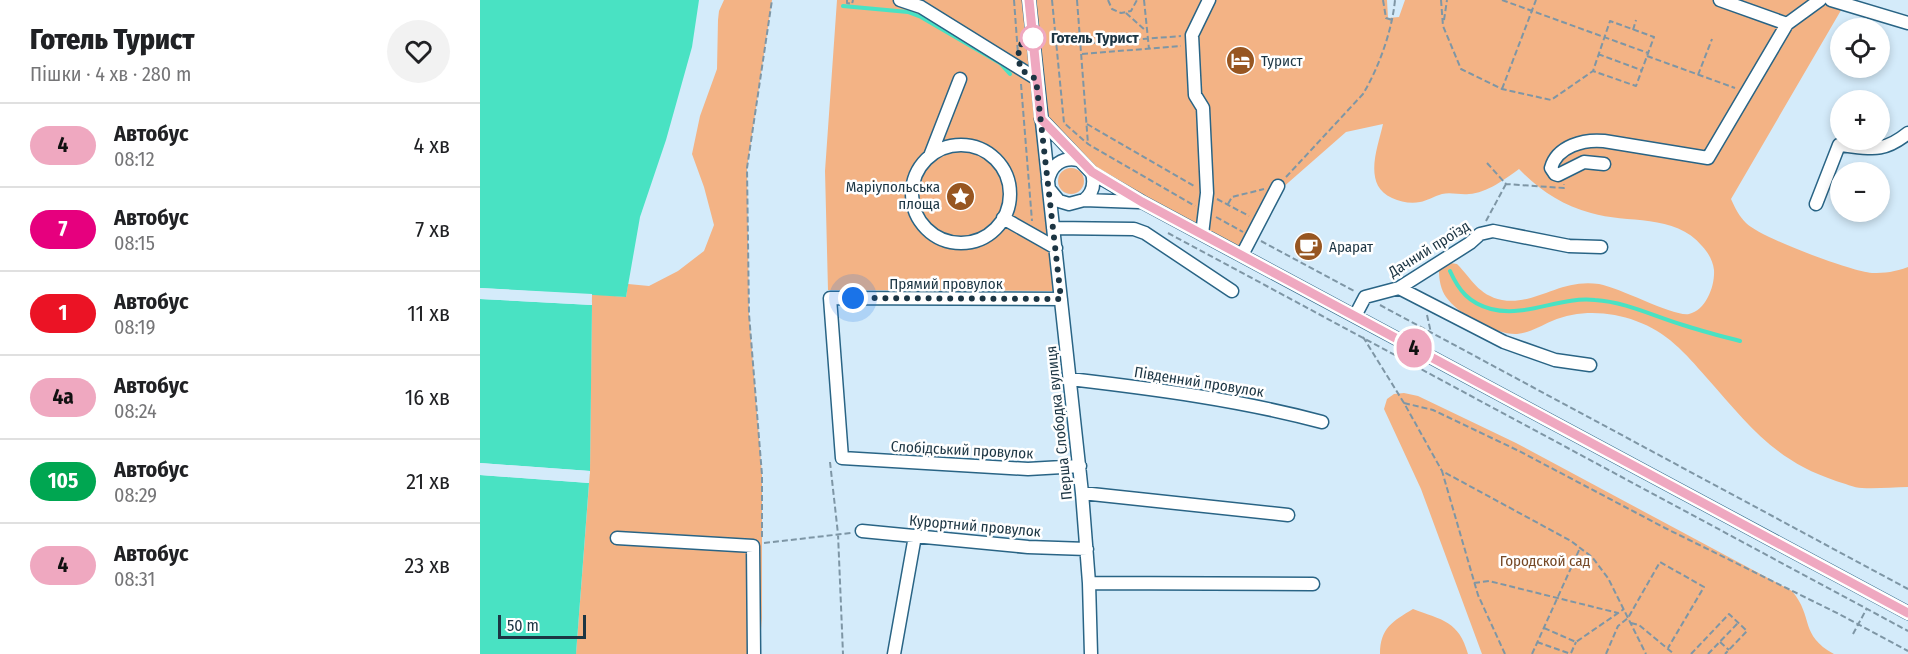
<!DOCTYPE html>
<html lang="uk">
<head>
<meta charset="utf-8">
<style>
  :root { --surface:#fff; --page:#f2f2f2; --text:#202124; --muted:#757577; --line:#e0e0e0 }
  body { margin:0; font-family:"Fira Sans Condensed",sans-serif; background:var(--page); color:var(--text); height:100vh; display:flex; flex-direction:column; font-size:22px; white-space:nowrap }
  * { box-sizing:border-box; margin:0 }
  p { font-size:20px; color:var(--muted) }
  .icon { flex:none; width:33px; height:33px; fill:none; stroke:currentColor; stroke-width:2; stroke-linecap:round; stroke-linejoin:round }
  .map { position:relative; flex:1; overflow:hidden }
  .details { display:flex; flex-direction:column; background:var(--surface); width:480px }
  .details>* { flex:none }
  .badge { padding:0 12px; border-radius:20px; font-size:21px; line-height:39px }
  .controls { position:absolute; left:1350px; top:18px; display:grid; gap:12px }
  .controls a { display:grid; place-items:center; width:60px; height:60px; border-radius:50%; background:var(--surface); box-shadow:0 3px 9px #0003; font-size:30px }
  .scale { position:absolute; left:18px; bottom:15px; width:88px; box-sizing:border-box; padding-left:6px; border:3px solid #1c3543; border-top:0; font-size:16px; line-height:21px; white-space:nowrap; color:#1c3543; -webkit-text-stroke:4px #fff; paint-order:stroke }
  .you { position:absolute; width:30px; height:30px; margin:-15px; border:4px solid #fff; border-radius:50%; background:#1a73e8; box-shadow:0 0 0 9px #1a73e833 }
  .map>.badge { position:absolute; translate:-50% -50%; box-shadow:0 0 0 3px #fff }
  .round { display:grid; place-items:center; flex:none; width:63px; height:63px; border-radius:32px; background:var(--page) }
  .head { display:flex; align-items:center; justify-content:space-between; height:102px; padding:0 30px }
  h1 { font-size:28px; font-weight:800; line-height:45px }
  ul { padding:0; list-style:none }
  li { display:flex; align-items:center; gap:18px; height:84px; padding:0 30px; border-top:2px solid var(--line) }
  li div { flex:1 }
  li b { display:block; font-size:22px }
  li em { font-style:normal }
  li .badge { min-width:66px; font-weight:700; text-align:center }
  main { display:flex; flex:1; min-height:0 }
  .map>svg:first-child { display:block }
</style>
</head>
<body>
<main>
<section class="details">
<div class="head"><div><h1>Готель Турист</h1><p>Пішки · 4 хв · 280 m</p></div><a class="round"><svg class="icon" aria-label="heart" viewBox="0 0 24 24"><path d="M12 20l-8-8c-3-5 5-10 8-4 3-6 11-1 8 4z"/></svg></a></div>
<ul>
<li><span class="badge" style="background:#efa8c0;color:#111">4</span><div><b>Автобус</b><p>08:12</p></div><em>4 хв</em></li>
<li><span class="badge" style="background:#e6007e;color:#fff">7</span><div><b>Автобус</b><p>08:15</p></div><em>7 хв</em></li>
<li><span class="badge" style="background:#eb1325;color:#fff">1</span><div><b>Автобус</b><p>08:19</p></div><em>11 хв</em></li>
<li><span class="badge" style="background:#efa8c0;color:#111">4а</span><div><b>Автобус</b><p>08:24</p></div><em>16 хв</em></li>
<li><span class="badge" style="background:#00a651;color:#fff">105</span><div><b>Автобус</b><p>08:29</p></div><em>21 хв</em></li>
<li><span class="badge" style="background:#efa8c0;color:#111">4</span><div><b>Автобус</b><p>08:31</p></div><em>23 хв</em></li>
</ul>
</section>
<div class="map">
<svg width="1428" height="654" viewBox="0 0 1428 654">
  <rect width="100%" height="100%" fill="#d4ebfa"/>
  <!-- green -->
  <path fill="#f3b385" d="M 244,0 L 292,0 L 267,168 L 269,314 L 282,475 L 282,618 L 279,654 L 96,654 L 110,471 L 112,294 L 146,297 L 148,284 L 169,286 L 198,271 L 224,251 L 234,225 L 224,187 L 212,154 L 220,116 L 237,69 L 238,20 L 239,11 Z
    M 357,0 L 542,0 L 573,291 L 348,290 L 345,171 Z
    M 556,0 L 907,0 L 908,18 L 919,17 L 925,0 L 1367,0 L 1251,199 C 1255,208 1259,216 1266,223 C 1281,238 1370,271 1392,273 C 1405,273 1415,272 1428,267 L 1428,487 C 1413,487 1397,489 1382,488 C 1374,488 1364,483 1356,481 C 1293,460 1268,424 1226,377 C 1205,353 1187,332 1156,321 C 1129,311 1098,310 1072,321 C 1060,326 1050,333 1037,334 C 1016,335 979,315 966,297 C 961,290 959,280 959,271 C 964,264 968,262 977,264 C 992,279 998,295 1022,300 C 1055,306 1080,278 1119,284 C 1141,288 1194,317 1209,314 C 1226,310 1235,286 1234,270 C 1233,261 1228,252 1222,246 C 1195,213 1147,224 1111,213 C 1082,205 1060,191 1039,169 C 1025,179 1007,193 989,194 C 980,195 971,192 962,194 C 954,196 947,201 940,202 C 931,204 921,202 912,198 C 882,185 898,147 903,124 L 866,132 L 801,189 L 768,253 L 616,169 L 567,118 Z
    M578 181a13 13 0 1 1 26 0a13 13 0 1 1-26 0Z
    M 924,393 L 938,396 L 1036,443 L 1312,591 C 1334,617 1319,635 1354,654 L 1002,654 L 941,489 L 904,409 L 907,399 L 914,394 Z
    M 933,609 C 962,620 979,621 988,654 L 900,654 C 900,628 913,621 933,609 Z"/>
  <!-- water -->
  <path fill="#49e2c3" d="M 0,0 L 219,0 L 212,47 L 186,140 L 160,217 L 146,297 L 0,288 Z
    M 0,299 L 112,305 L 110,471 L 0,463 Z
    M 0,475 L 109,483 L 96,654 L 0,654 Z"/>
  <!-- pier -->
  <path fill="#d4ebfa" d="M 0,288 L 112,294 L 112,297 L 0,291 Z
    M 0,296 L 112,302 L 112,305 L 0,299 Z
    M 0,463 L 110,471 L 110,474 L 0,466 Z
    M 0,472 L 109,480 L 109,483 L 0,475 Z"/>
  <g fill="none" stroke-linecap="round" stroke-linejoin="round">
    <!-- stream -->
    <path stroke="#49e2c3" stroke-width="4" d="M 363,6 L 428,12 L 441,17 L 520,63 L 530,74
      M 970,271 C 979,291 989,303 1011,309 C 1046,318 1080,296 1115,300 C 1146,302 1173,316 1203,325 C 1221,331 1241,336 1260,341"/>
    <defs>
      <path id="minor" d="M 420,0 L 441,7 L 557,79
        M 549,0 L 568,178
        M 1240,0 L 1307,24
        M 1351,0 L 1428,23
        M 561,119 L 612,173 C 615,184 613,193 604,200
        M432 194a49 49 0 1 1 98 0a49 49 0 1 1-98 0Z
        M 450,156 L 480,79
        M 598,160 C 582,157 571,165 568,181 L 602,493 L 609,583 L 611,654
        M 1124,164 L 1104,162 L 1078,175 L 1075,174 L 1071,168 C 1077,146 1104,139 1124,141 L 1228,158 L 1307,24 L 1340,0
        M 612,173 L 662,202 L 1428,613
        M 570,190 L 579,201 L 589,204 L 604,200 L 659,202
        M 1336,204 L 1359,145 C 1390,148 1402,154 1428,133
        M 523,218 L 576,248
        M 573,228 L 654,229 L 665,233 L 752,291
        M 722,234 L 727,193 L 723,108 L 715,95 L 712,35 L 729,0
        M 762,255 L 798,186
        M 919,288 L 1024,342 L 1075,360 L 1110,365
        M 581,299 L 350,298 L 362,458 L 548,469 L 600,466
        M 875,316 L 885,297 L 919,288 L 990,243 L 1000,234 L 1013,231 L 1089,246 L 1121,247
        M 590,379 C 675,389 760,400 842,422
        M 602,493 L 808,515
        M 382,531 L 548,547 L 607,549
        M 137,538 L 273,546 L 274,654
        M 609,583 L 833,584
        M 414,654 L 435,536"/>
    </defs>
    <!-- minor casing -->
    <use href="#minor" stroke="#296485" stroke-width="15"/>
    <!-- path -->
    <path stroke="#7e96a5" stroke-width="2" stroke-dasharray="6 3" stroke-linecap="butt" d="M 367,0 L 367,3 L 372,4 L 373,0
      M 534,0 L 538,54
      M 572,0 L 584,123 L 608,144 L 715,206
      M 597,0 L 608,144
      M 628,0 L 632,9 L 641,13 L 651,11 L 657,0
      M 664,0 L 669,49
      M 903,0 L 906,18 L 912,20
      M 961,0 L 963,26 L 981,69 L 1022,89 L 1071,100 L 1113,71 L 1130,21 L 1174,37 L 1156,86 L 1113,71
      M 1022,0 L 1168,53
      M 646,13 L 666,31
      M 964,20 L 967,0
      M 1153,30 L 1156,20
      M 600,44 L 701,36
      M 602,54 L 701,46
      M 1118,54 L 1161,70
      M 1167,56 L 1255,88
      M 1218,75 L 1232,39
      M 541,84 L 552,221
      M 1022,89 L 1056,0
      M 607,124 L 714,186
      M 1007,163 L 1026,184 L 1084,188 L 1084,184
      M 806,177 L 883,94 C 899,67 912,31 915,0
      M 737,199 L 769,216
      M 748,204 L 752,197 L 784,189
      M 736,217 L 763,232
      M 1006,221 L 1026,184
      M 688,233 L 1428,631
      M 781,241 L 874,291
      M 900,305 L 1428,589
      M 947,315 L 951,333
      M 883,337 L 924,403 L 962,471
      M 924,403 L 953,410 L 1039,451 L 1185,528 L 1359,614 L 1428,651
      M 350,462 L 358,534 L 363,654
      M 282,537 L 282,475 L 269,314 L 267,168 L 292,0
      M 284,543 L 371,533
      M 994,583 L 1009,581 L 1138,613
      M 1151,623 L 1159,625 L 1194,654
      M 1064,628 L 1096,642 L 1144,609
      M 1373,634 L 1387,608
      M 1057,642 L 1091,654
      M 1240,642 L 1249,650
      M 1091,653 L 1096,642
      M 1025,654 L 998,595 L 962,471 L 1091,541 L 1112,557 L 1128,578 L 1166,654
      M 1052,654 L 1100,548
      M 1126,654 L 1138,626 L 1148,618 L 1180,562 L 1224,587 L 1188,648
      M 1211,654 L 1249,614 L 1267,631 L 1245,654
      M 1228,654 L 1258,623"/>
    <!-- minor -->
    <use href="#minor" stroke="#fff" stroke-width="12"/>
  </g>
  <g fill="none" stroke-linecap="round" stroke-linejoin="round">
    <defs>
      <path id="line" d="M 549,0 L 561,119 L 612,172 L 662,202 L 1428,613"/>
    </defs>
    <!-- line casing -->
    <use href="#line" stroke="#fff" stroke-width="14"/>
    <!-- line -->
    <use href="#line" stroke="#efa8c0" stroke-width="9"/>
    <!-- walk -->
    <path stroke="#1c3543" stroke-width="6" stroke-dasharray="0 10.8" d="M 373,298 L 581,299 L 556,79 L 540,69 L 538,46 L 553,38"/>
  </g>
  <!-- icons -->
  <defs>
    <symbol id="hotel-disc" viewBox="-11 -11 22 22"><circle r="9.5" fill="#975621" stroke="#fff"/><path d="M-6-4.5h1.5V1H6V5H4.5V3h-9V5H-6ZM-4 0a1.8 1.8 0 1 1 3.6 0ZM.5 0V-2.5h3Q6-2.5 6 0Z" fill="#fff"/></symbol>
    <symbol id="sight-disc" viewBox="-11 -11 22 22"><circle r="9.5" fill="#975621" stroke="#fff"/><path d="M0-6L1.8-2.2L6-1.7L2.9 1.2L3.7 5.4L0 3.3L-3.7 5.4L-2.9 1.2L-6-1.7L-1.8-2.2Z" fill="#fff"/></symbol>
    <symbol id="cafe-disc" viewBox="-11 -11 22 22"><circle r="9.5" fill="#975621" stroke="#fff"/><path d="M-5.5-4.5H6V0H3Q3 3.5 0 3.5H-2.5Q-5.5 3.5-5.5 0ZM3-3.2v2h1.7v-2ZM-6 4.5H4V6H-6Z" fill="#fff"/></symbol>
  </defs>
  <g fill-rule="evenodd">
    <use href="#hotel-disc" x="744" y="44" width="33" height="33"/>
    <use href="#sight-disc" x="464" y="180" width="33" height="33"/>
    <use href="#cafe-disc" x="812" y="230" width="33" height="33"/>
  </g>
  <!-- markers -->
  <circle fill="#fff" stroke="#efa8c0" stroke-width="3" cx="553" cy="38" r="12"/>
  <g text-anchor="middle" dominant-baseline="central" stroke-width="5" stroke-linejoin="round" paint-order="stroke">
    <!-- stop labels -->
    <g font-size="15" font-weight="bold" fill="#1c3543" stroke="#fff" text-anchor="start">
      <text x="571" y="38">Готель Турист</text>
    </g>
    <!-- poi labels -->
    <g font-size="15" fill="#1c3543" stroke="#fff" text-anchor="start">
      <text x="781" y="61">Турист</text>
      <text x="460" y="187" text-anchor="end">Маріупольська<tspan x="460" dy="17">площа</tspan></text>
      <text x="849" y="247">Арарат</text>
    </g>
    <!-- street labels -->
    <g font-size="15" fill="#1c3543" stroke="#fff">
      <text transform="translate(949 249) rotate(-32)">Дачний проїзд</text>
      <text x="466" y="284">Прямий провулок</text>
      <text transform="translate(719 382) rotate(9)">Південний провулок</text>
      <text transform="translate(579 423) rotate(-96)">Перша Слободка вулиця</text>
      <text transform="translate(482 450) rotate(3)">Слобідський провулок</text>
      <text transform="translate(495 526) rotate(5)">Курортний провулок</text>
    </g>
    <!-- park labels -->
    <g font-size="15" fill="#754825" stroke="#fff">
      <text x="1065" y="561">Городской сад</text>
    </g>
  </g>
</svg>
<div class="controls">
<a><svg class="icon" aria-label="locate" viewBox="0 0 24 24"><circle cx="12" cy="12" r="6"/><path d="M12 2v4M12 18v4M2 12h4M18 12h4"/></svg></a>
<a>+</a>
<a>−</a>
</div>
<div class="scale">50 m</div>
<div class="you" style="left:373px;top:298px"></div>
<b class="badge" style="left:934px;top:348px;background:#efa8c0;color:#111">4</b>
</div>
</main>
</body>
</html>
